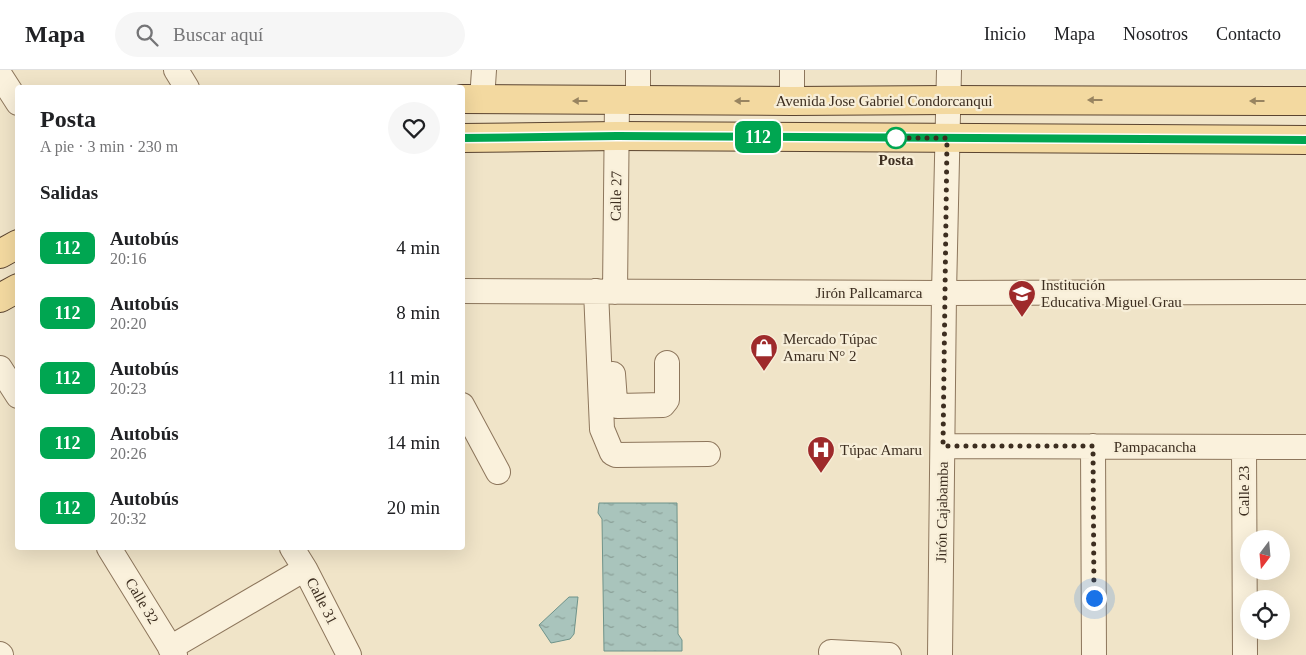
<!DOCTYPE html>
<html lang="es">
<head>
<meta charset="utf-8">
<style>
  :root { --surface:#fff; --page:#f6f6f6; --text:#202124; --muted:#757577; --line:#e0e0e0 }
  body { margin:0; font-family:Georgia,serif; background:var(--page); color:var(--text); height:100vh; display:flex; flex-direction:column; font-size:19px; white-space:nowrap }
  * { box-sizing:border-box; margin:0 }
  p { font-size:16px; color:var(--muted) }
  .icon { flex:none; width:28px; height:28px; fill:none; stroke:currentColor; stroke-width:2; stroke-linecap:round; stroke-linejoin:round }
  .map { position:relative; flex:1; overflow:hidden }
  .panel { position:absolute; left:15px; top:15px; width:450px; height:465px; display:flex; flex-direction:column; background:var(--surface); border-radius:5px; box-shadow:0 5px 20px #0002 }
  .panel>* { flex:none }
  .badge { padding:0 10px; border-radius:8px; font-size:18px; line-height:32px }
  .needle { width:32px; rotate:196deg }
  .fabs { position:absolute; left:1240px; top:460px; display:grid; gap:10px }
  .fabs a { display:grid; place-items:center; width:50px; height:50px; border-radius:50%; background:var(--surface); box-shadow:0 5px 20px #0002; font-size:25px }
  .you { position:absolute; width:25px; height:25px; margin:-12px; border:4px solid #fff; border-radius:50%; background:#1a73e8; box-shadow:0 0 0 8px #1a73e833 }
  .map>.badge { position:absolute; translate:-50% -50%; box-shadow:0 0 0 2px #fff }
  h2 { padding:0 25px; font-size:19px; line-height:45px }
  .round { display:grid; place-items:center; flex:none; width:52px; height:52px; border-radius:26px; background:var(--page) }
  .head { display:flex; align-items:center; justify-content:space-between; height:85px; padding:0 25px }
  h1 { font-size:24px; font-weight:800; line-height:38px }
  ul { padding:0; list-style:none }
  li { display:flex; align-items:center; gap:15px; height:65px; padding:0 25px }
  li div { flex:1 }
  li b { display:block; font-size:19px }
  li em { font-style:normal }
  li .badge { min-width:55px; font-weight:700; text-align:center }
  header { display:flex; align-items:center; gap:30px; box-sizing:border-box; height:70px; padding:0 25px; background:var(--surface); border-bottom:1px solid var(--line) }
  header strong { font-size:24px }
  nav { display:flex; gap:28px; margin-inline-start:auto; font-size:18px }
  .search { width:350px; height:45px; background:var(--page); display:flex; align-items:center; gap:12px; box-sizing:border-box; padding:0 18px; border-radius:28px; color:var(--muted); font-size:19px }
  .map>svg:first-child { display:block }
</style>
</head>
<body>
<header>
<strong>Mapa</strong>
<div class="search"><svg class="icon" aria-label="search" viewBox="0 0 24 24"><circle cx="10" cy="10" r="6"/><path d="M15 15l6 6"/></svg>Buscar aquí</div>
<nav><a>Inicio</a><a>Mapa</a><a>Nosotros</a><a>Contacto</a></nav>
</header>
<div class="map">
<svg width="1306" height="585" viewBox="0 0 1306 585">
  <defs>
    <pattern id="water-ripples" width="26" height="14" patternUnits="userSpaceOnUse" patternTransform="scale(1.25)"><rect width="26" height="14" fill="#a9c4bc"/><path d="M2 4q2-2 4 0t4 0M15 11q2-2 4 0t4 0" fill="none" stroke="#8ba098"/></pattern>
  </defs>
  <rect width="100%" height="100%" fill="#f0e4c8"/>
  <!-- water -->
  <path fill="url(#water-ripples)" stroke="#6f938a" d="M 599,433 L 677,433 L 678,564 L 682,570 L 682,581 L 604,581 L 602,449 L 598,443 Z
    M 569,527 L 578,527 L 574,564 L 570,569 L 551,573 L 539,555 Z"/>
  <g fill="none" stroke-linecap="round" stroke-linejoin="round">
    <defs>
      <path id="minor" d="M 176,0 L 187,18
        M 792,0 L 792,31
        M 0,5 L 18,33
        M 482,30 L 484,0
        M 638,30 L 638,0
        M 462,221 L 944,223 L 1306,222
        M 596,221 L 602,359 L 612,383 L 616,385 L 708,384
        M 615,222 L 617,31
        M 0,298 L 18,326
        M 613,304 L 615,331 L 618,336 L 663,335 L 667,330 L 667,293
        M 462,335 L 498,402
        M 943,376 L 1306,377
        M 1093,376 L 1094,585
        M 1244,377 L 1245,585
        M 109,478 L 175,585
        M 292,478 L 305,499 L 349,585
        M 170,578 L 305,499
        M 831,582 L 889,585
        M 0,584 L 1,585
        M 940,585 L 944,223 L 949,0"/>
      <path id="major" d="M 462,29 L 792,31 L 949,30 L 1306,31
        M 462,68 L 617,66 L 1306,70
        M 0,184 L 18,174
        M 0,228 L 18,218"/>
    </defs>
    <!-- minor casing -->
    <use href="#minor" stroke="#8d765c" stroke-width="26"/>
    <!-- major casing -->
    <use href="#major" stroke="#5b4430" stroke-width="30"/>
    <!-- minor -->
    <use href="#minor" stroke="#faf1dc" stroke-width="24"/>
    <!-- major -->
    <use href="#major" stroke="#f3d9a0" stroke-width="28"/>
  </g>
  <!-- one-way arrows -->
  <defs><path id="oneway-solid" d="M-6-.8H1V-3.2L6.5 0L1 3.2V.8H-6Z" transform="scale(1.25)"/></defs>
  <g fill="#988460">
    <use href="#oneway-solid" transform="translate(1095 30) rotate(-180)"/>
    <use href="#oneway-solid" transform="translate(580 31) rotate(-180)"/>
    <use href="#oneway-solid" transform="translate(742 31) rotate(-180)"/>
    <use href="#oneway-solid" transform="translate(1257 31) rotate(-180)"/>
  </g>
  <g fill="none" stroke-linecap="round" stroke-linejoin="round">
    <defs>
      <path id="line" d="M 462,68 L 617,66 L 1306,70"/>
    </defs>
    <!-- line casing -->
    <use href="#line" stroke="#fff" stroke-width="11"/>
    <!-- line -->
    <use href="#line" stroke="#00a651" stroke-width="8"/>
    <!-- walk -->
    <path stroke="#3d2e20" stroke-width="5" stroke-dasharray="0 9" d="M 896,68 L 889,68 L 947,68 L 943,376 L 1093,376 L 1094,528"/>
  </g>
  <!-- icons -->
  <defs>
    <symbol id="school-pin" viewBox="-11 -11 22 30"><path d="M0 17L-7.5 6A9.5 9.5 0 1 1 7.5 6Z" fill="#9e2a2b" stroke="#f7eed8"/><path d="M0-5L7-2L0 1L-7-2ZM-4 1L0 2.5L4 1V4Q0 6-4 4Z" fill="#fff"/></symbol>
    <symbol id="shop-pin" viewBox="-11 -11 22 30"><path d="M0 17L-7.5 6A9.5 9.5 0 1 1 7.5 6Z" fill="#9e2a2b" stroke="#f7eed8"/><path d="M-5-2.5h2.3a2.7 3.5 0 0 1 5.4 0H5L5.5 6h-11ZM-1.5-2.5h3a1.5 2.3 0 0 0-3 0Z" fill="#fff"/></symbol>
    <symbol id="hospital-pin" viewBox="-11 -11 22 30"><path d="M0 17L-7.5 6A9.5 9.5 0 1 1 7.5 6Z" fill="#9e2a2b" stroke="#f7eed8"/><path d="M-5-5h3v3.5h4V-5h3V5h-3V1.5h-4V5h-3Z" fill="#fff"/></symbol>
  </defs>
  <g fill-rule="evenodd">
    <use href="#school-pin" x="1006" y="208" width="32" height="43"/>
    <use href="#shop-pin" x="748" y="262" width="32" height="43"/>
    <use href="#hospital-pin" x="805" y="364" width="32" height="43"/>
  </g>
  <!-- markers -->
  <circle fill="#fff" stroke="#00a651" stroke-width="2.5" cx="896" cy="68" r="10"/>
  <g text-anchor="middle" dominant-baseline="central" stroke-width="4.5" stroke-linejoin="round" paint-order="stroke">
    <!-- street labels -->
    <g font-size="15" fill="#3d2e20" stroke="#f7eed8">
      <text x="884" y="31">Avenida Jose Gabriel Condorcanqui</text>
      <text transform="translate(616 126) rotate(-89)">Calle 27</text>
      <text x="869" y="223">Jirón Pallcamarca</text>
      <text x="1155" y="377">Pampacancha</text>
      <text transform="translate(1244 421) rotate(-90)">Calle 23</text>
      <text transform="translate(942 442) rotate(-89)">Jirón Cajabamba</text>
      <text transform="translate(142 531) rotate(59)">Calle 32</text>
      <text transform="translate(322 531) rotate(63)">Calle 31</text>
    </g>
    <!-- stop labels -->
    <g font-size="15" font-weight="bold" fill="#3d2e20" stroke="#f7eed8">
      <text x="896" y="90">Posta</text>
    </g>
    <!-- poi labels -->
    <g font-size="15" fill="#3d2e20" stroke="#f7eed8" text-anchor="start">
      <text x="1041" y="215">Institución<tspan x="1041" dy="17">Educativa Miguel Grau</tspan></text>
      <text x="783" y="269">Mercado Túpac<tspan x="783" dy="17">Amaru N° 2</tspan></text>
      <text x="840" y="380">Túpac Amaru</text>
    </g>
  </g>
</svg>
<div class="fabs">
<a><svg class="needle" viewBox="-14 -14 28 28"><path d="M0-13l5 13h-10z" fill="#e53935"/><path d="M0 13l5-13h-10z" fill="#757577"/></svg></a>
<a><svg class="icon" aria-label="locate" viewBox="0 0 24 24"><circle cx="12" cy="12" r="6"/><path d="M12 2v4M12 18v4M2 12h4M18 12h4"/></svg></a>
</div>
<div class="you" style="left:1094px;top:528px"></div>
<b class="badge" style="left:758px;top:67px;background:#00a651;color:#fff">112</b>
<section class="panel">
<div class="head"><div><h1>Posta</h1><p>A pie · 3 min · 230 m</p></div><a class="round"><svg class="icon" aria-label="heart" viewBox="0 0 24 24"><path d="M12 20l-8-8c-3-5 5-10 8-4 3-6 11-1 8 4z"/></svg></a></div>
<h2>Salidas</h2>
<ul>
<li><span class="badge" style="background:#00a651;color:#fff">112</span><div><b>Autobús</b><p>20:16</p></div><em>4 min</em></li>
<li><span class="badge" style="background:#00a651;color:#fff">112</span><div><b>Autobús</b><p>20:20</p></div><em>8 min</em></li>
<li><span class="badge" style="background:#00a651;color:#fff">112</span><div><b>Autobús</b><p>20:23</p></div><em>11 min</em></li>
<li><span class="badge" style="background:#00a651;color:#fff">112</span><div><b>Autobús</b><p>20:26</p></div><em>14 min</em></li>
<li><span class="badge" style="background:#00a651;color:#fff">112</span><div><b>Autobús</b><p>20:32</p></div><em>20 min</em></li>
</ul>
</section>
</div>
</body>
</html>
